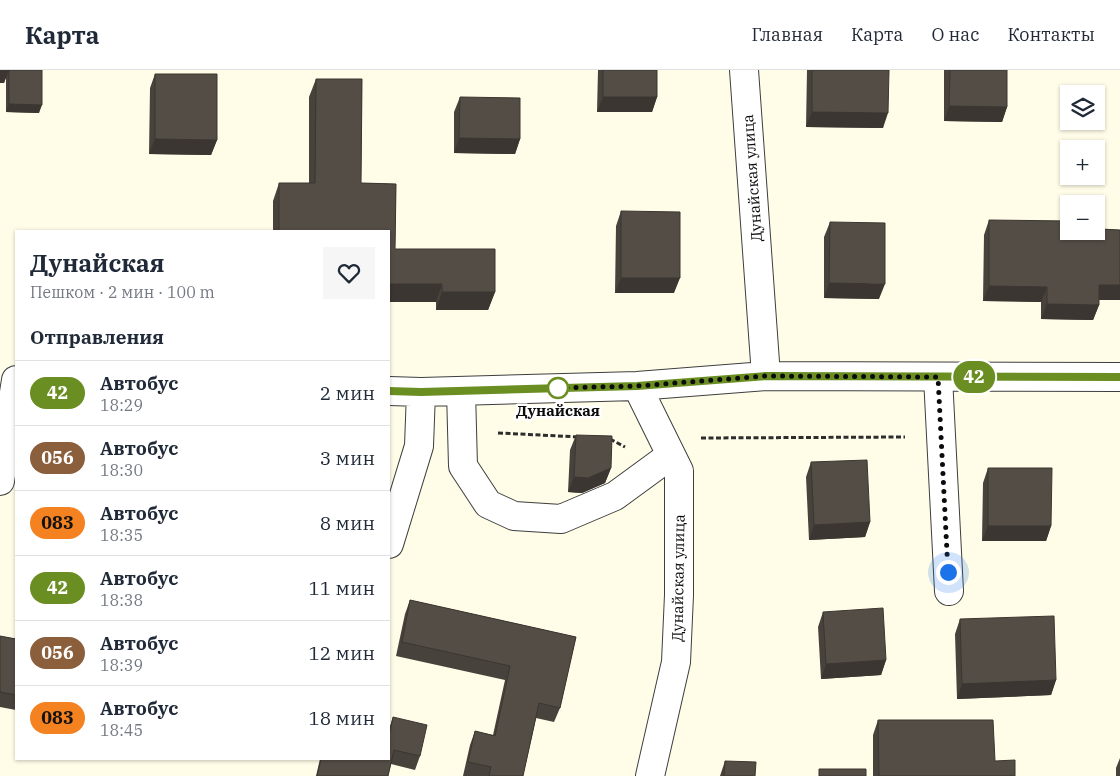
<!DOCTYPE html>
<html lang="ru">
<head>
<meta charset="utf-8">
<style>
  :root { --surface:#fff; --page:#f6f6f7; --text:#1f2937; --muted:#747a83; --line:#e0e1e3 }
  body { margin:0; font-family:"IBM Plex Serif",serif; background:var(--page); color:var(--text); height:100vh; display:flex; flex-direction:column; font-size:19px; white-space:nowrap }
  * { box-sizing:border-box; margin:0 }
  p { font-size:16px; color:var(--muted) }
  .icon { flex:none; width:28px; height:28px; fill:none; stroke:currentColor; stroke-width:2; stroke-linecap:round; stroke-linejoin:round }
  .map { position:relative; flex:1; overflow:hidden }
  .sheet { position:absolute; left:15px; top:160px; width:375px; height:530px; display:flex; flex-direction:column; background:var(--surface); border-radius:0px; box-shadow:0 1px 4px #0004 }
  .sheet>* { flex:none }
  .badge { padding:0 10px; border-radius:16px; font-size:18px; line-height:32px }
  .tools { position:absolute; left:1060px; top:15px; display:grid; gap:10px }
  .tools a { display:grid; place-items:center; width:45px; height:45px; border-radius:0px; background:var(--surface); box-shadow:0 1px 4px #0004; font-size:25px }
  .you { position:absolute; width:25px; height:25px; margin:-12px; border:4px solid #fff; border-radius:50%; background:#1a73e8; box-shadow:0 0 0 8px #1a73e833 }
  .map>.badge { position:absolute; translate:-50% -50%; box-shadow:0 0 0 2px #fff }
  h2 { padding:0 15px; font-size:19px; line-height:45px }
  .round { display:grid; place-items:center; flex:none; width:52px; height:52px; border-radius:0px; background:var(--page) }
  .overview { display:flex; align-items:center; justify-content:space-between; height:85px; padding:0 15px }
  h1 { font-size:24px; font-weight:800; line-height:38px }
  ul { padding:0; list-style:none }
  li { display:flex; align-items:center; gap:15px; height:65px; padding:0 15px; border-top:1px solid var(--line) }
  li div { flex:1 }
  li b { display:block; font-size:19px }
  li em { font-style:normal }
  li .badge { min-width:55px; font-weight:700; text-align:center }
  header { display:flex; align-items:center; gap:30px; box-sizing:border-box; height:70px; padding:0 25px; background:var(--surface); border-bottom:1px solid var(--line) }
  header strong { font-size:24px }
  nav { display:flex; gap:28px; margin-inline-start:auto; font-size:18px }
  .map>svg:first-child { display:block }
</style>
</head>
<body>
<header>
<strong>Карта</strong>
<nav><a>Главная</a><a>Карта</a><a>О нас</a><a>Контакты</a></nav>
</header>
<div class="map">
<svg width="1120" height="706" viewBox="0 0 1120 706">
  <rect width="100%" height="100%" fill="#fffde8"/>
  <g fill="none" stroke-linecap="round" stroke-linejoin="round">
    <defs>
      <path id="minor" d="M 744,0 L 766,306
        M 938,307 L 949,521
        M 637,316 L 679,401 L 679,525 L 676,592 L 650,706
        M 389,321 L 421,322 L 637,316 L 766,306 L 1120,307
        M 461,321 L 463,396 L 488,434 L 514,446 L 561,449 L 615,426 L 671,385
        M 0,411 L 16,310
        M 389,474 L 419,376 L 421,322"/>
    </defs>
    <!-- minor casing -->
    <use href="#minor" stroke="#3e3e3e" stroke-width="30"/>
    <!-- path -->
    <path stroke="#2d2d2d" stroke-width="3" stroke-dasharray="5 2.5" stroke-linecap="butt" d="M 498,363 L 579,367
      M 701,368 L 905,367
      M 610,369 L 625,377"/>
    <!-- minor -->
    <use href="#minor" stroke="#fff" stroke-width="28"/>
  </g>
  <!-- wall -->
  <path fill="#48423c" d="M 0,0 L 42,0 L 39,43 L 6,42 L 6,7 L 4,13 L 0,13 Z
    M 598,0 L 657,0 L 657,27 L 652,42 L 597,42 Z
    M 807,0 L 889,0 L 883,58 L 806,57 Z
    M 944,0 L 1007,0 L 1007,37 L 1002,52 L 944,51 Z
    M 155,4 L 217,70 L 211,85 L 149,84 L 150,18 Z
    M 316,9 L 362,9 L 361,113 L 396,114 L 395,179 L 495,179 L 495,222 L 488,240 L 436,240 L 436,232 L 389,232 L 389,161 L 273,161 L 273,131 L 279,113 L 309,113 L 309,27 Z
    M 460,27 L 520,69 L 515,84 L 454,83 L 454,42 Z
    M 621,141 L 674,223 L 615,223 L 616,156 Z
    M 989,150 L 1100,159 L 1120,160 L 1120,230 L 1099,230 L 1099,235 L 1093,250 L 1041,249 L 1041,232 L 983,231 L 984,165 Z
    M 830,152 L 879,229 L 824,228 L 824,167 Z
    M 576,365 L 611,398 L 605,413 L 582,423 L 568,422 L 570,380 Z
    M 811,392 L 870,452 L 865,467 L 809,470 L 806,407 Z
    M 988,398 L 1051,456 L 1046,471 L 982,471 L 983,413 Z
    M 410,530 L 576,567 L 560,638 L 554,652 L 536,648 L 523,706 L 463,706 L 470,675 L 475,661 L 493,665 L 505,610 L 396,586 L 405,544 Z
    M 823,542 L 886,590 L 881,605 L 821,609 L 818,557 Z
    M 960,549 L 1056,610 L 1051,625 L 957,629 L 955,564 Z
    M 0,566 L 16,569 L 16,640 L 0,637 Z
    M 393,647 L 420,686 L 415,700 L 391,694 L 388,706 L 316,706 L 320,689 L 389,689 L 389,659 Z
    M 878,650 L 995,691 L 1015,706 L 873,706 L 873,665 Z
    M 1120,688 L 1120,706 L 1116,706 L 1116,698 Z
    M 725,691 L 755,706 L 720,706 Z"/>
  <!-- shaded-wall -->
  <path fill="#3b3631" d="M 0,0 L 9,0 L 4,13 L 0,13 Z
    M 603,27 L 657,27 L 652,42 L 597,42 Z
    M 9,34 L 42,35 L 39,43 L 6,42 Z
    M 949,36 L 1007,37 L 1002,52 L 944,51 Z
    M 812,42 L 888,43 L 883,58 L 806,57 Z
    M 459,68 L 520,69 L 515,84 L 454,83 Z
    M 155,69 L 217,70 L 211,85 L 149,84 Z
    M 621,208 L 680,208 L 674,223 L 615,223 Z
    M 829,213 L 885,214 L 879,229 L 824,228 Z
    M 389,214 L 442,214 L 436,232 L 389,232 Z
    M 1099,215 L 1120,215 L 1120,230 L 1094,230 Z
    M 989,216 L 1047,217 L 1041,232 L 983,231 Z
    M 442,222 L 495,222 L 488,240 L 436,240 Z
    M 1047,234 L 1099,235 L 1093,250 L 1041,249 Z
    M 611,398 L 605,413 L 582,423 L 568,422 L 574,407 Z
    M 870,452 L 865,467 L 809,470 L 814,455 Z
    M 988,456 L 1051,456 L 1046,471 L 982,471 Z
    M 886,590 L 881,605 L 821,609 L 826,594 Z
    M 1056,610 L 1051,625 L 957,629 L 962,614 Z"/>
  <!-- building -->
  <path fill="#544d46" stroke="#3b3631" d="M 9,0 L 42,0 L 42,35 L 9,34 Z
    M 603,0 L 657,0 L 657,27 L 603,27 Z
    M 812,0 L 889,0 L 888,43 L 812,42 Z
    M 950,0 L 1007,0 L 1007,37 L 949,36 Z
    M 155,4 L 217,4 L 217,70 L 155,69 Z
    M 316,9 L 362,9 L 361,113 L 396,114 L 395,179 L 495,179 L 495,222 L 442,222 L 442,214 L 389,214 L 389,161 L 279,161 L 279,113 L 315,113 Z
    M 460,27 L 520,28 L 520,69 L 459,68 Z
    M 621,141 L 680,142 L 680,208 L 621,208 Z
    M 989,150 L 1069,151 L 1069,161 L 1096,161 L 1096,152 L 1100,152 L 1100,159 L 1120,160 L 1120,215 L 1099,215 L 1099,235 L 1047,234 L 1047,217 L 989,216 Z
    M 830,152 L 885,153 L 885,214 L 829,213 Z
    M 576,365 L 612,366 L 611,398 L 588,408 L 574,407 Z
    M 867,390 L 870,452 L 814,455 L 811,392 Z
    M 988,398 L 1052,398 L 1051,456 L 988,456 Z
    M 410,530 L 576,567 L 560,638 L 539,633 L 523,706 L 489,706 L 491,697 L 468,692 L 475,661 L 495,666 L 510,596 L 402,572 Z
    M 883,538 L 886,590 L 826,594 L 823,542 Z
    M 1054,546 L 1056,610 L 962,614 L 960,549 Z
    M 0,566 L 16,569 L 16,625 L 0,622 Z
    M 393,647 L 427,655 L 420,686 L 394,680 L 388,706 L 317,706 L 321,689 L 389,689 L 389,666 Z
    M 878,650 L 993,650 L 995,691 L 1015,690 L 1015,706 L 879,706 Z
    M 725,691 L 756,692 L 755,706 L 724,706 Z
    M 819,699 L 866,699 L 866,706 L 819,706 Z"/>
  <g fill="none" stroke-linecap="round" stroke-linejoin="round">
    <defs>
      <path id="line" d="M 389,321 L 421,322 L 637,316 L 766,306 L 1120,307"/>
    </defs>
    <!-- line casing -->
    <use href="#line" stroke="#fff" stroke-width="11"/>
    <!-- line -->
    <use href="#line" stroke="#6b8e23" stroke-width="8"/>
    <!-- walk -->
    <path stroke="#0b0b0b" stroke-width="5" stroke-dasharray="0 9" d="M 558,318 L 637,316 L 766,306 L 938,307 L 948,502"/>
  </g>
  <!-- markers -->
  <circle fill="#fff" stroke="#6b8e23" stroke-width="2.5" cx="558" cy="318" r="10"/>
  <g text-anchor="middle" dominant-baseline="central" stroke-width="5" stroke-linejoin="round" paint-order="stroke">
    <!-- street labels -->
    <g font-size="15" fill="#0b0b0b" stroke="#fff">
      <text transform="translate(752 108) rotate(-94)">Дунайская улица</text>
      <text transform="translate(678 508) rotate(-89)">Дунайская улица</text>
    </g>
    <!-- stop labels -->
    <g font-size="15" font-weight="bold" fill="#0b0b0b" stroke="#fff">
      <text x="558" y="340">Дунайская</text>
    </g>
  </g>
</svg>
<div class="tools">
<a><svg class="icon" aria-label="layers" viewBox="0 0 24 24"><path d="M12 4l9 5-9 5-9-5zM3 14l9 5 9-5"/></svg></a>
<a>+</a>
<a>−</a>
</div>
<div class="you" style="left:948px;top:502px"></div>
<b class="badge" style="left:974px;top:307px;background:#6b8e23;color:#fff">42</b>
<section class="sheet">
<div class="overview"><div><h1>Дунайская</h1><p>Пешком · 2 мин · 100 m</p></div><a class="round"><svg class="icon" aria-label="heart" viewBox="0 0 24 24"><path d="M12 20l-8-8c-3-5 5-10 8-4 3-6 11-1 8 4z"/></svg></a></div>
<h2>Отправления</h2>
<ul>
<li><span class="badge" style="background:#6b8e23;color:#fff">42</span><div><b>Автобус</b><p>18:29</p></div><em>2 мин</em></li>
<li><span class="badge" style="background:#8b5e3c;color:#fff">056</span><div><b>Автобус</b><p>18:30</p></div><em>3 мин</em></li>
<li><span class="badge" style="background:#f58220;color:#111">083</span><div><b>Автобус</b><p>18:35</p></div><em>8 мин</em></li>
<li><span class="badge" style="background:#6b8e23;color:#fff">42</span><div><b>Автобус</b><p>18:38</p></div><em>11 мин</em></li>
<li><span class="badge" style="background:#8b5e3c;color:#fff">056</span><div><b>Автобус</b><p>18:39</p></div><em>12 мин</em></li>
<li><span class="badge" style="background:#f58220;color:#111">083</span><div><b>Автобус</b><p>18:45</p></div><em>18 мин</em></li>
</ul>
</section>
</div>
</body>
</html>
